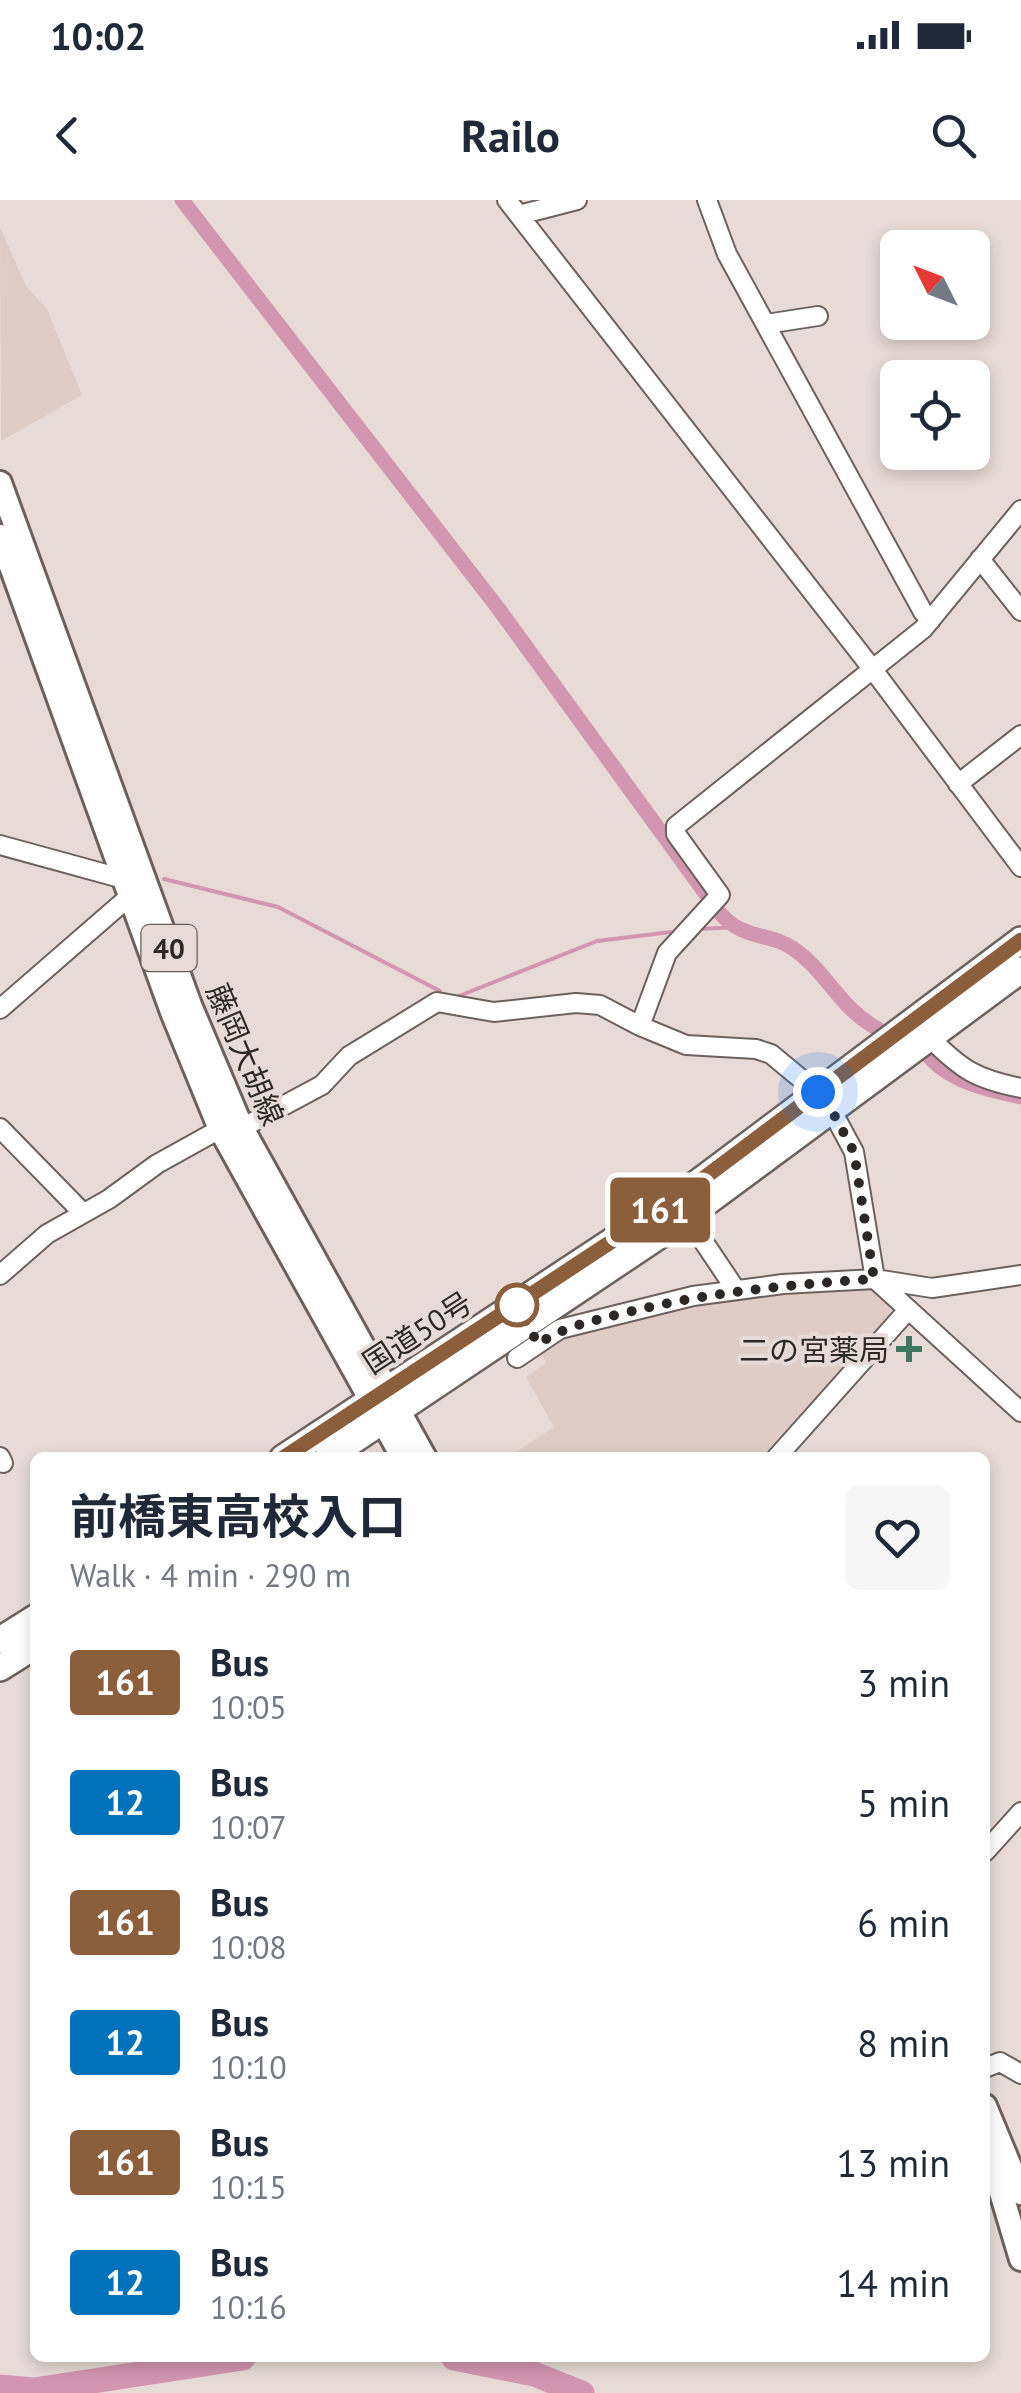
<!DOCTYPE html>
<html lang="en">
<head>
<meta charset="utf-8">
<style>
  :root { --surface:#fff; --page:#f6f6f7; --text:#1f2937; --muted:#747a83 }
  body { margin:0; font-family:"PT Sans","Noto Sans JP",sans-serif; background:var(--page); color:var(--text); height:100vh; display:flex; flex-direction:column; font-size:38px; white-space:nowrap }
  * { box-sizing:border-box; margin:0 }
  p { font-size:32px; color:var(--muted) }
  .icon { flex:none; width:55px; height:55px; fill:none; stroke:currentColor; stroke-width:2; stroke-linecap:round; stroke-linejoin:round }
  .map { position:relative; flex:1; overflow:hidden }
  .details { position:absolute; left:30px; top:1252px; width:960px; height:910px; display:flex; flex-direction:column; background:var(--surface); border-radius:15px; box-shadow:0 5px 15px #0003 }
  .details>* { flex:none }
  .badge { padding:0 20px; border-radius:8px; font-size:35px; line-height:65px }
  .needle { width:65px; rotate:312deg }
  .buttons { position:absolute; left:880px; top:30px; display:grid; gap:20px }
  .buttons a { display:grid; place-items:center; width:110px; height:110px; border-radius:15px; background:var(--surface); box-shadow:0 5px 15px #0003; font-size:50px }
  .you { position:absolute; width:50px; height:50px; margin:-25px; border:8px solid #fff; border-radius:50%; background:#1a73e8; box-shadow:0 0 0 15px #1a73e833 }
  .map>.badge { position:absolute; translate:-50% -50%; box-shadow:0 0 0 5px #fff }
  .round { display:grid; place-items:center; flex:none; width:105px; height:105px; border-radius:15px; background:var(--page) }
  .summary { display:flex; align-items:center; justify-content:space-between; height:170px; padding:0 40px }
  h1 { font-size:48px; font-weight:700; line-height:75px }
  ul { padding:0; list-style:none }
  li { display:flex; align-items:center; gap:30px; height:120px; padding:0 40px }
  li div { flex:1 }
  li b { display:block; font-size:38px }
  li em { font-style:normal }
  li .badge { min-width:110px; font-weight:700; text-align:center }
  .status { display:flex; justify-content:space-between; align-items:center; height:70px; padding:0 50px; background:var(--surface); direction:ltr }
  .status svg { height:28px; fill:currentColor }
  header { display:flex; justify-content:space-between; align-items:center; height:130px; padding:0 40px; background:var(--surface); font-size:45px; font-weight:700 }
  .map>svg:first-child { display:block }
</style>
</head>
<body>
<div class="status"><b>10:02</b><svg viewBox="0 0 49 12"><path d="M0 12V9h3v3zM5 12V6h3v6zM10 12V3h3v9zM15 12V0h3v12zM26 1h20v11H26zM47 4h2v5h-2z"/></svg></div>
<header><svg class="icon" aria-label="back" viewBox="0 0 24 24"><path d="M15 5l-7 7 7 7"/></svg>Railo<svg class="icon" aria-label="search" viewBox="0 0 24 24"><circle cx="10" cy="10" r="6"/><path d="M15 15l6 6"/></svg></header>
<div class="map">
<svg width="1021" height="2193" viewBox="0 0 1021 2193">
  <rect width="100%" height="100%" fill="#e8dbd7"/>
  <!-- built -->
  <path fill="#dfcdc5" d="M 0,27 L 26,86 L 47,109 L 82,195 L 1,241 Z
    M 870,1085 L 890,1105 L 891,1114 L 761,1257 L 507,1258 L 554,1227 L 526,1177 L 546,1163 L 539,1150 L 569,1131 L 695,1100 Z"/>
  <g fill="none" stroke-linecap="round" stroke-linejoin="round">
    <!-- stream -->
    <path stroke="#d396b1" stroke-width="4" d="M 164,679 L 278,707 L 440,791
      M 699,729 L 738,727
      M 454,798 L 597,741 L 671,732"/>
    <!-- canal -->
    <path stroke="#d396b1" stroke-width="15" d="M 182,0 L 498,408 L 706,694
      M 718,711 C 744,742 768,731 794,749 C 827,772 839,808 878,829
      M 930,858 C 954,883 988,890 1021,897"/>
    <!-- river -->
    <path stroke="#d396b1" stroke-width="25" d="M 454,2158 L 534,2174 L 582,2193
      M 0,2187 L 34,2190 L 243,2158"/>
    <defs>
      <path id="minor" d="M 507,0 L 874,471 L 1021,667
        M 707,0 L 727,54 L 923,412 L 931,420
        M 519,15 L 577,0
        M 766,124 L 818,116
        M 1021,310 L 923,429 L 676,626 L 676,634 L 720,695 L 667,753 L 640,826 L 686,845 L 756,849 L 771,854 L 818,893 L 832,911 L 854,952 L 875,1079 L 1021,1212
        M 980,359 L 1021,411
        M 958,584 L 1021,535
        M 0,645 L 124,679
        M 0,809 L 130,696
        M 930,838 C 962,870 976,879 1021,888
        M 0,928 L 83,1013
        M 687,1017 L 736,1090
        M 0,1075 L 47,1034 L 109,999 L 157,964 L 220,929 L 242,928 L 322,885 L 349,856 L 437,802 L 494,812 L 576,803 L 600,805 L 640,826
        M 517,1158 L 560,1129 L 693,1096 L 783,1084 L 875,1079 L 932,1088 L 1021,1075
        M 0,1257 L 3,1263
        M 776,1258 L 908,1110
        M 985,1652 L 1021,1612
        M 985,1868 L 1000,1862 L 1021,1874"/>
      <path id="major" d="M 0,283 L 190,805 L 242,928 L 425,1258
        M 0,336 L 172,812 L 220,929 L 403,1258
        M 985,1906 L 1021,1993
        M 985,1954 L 1000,1989 L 1021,2059"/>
      <path id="highway" d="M 283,1258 L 676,999 L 1021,740
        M 327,1258 L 687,1017 L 1021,770
        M 0,1440 L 35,1418
        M 0,1468 L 35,1446"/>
    </defs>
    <!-- minor casing -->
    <use href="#minor" stroke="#6c615d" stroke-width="22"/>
    <!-- major casing -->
    <use href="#major" stroke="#6c615d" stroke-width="28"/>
    <!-- highway casing -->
    <use href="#highway" stroke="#6c615d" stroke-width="30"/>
    <!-- minor -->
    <use href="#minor" stroke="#fff" stroke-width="18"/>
    <!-- major -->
    <use href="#major" stroke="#fff" stroke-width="22"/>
    <!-- highway -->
    <use href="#highway" stroke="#fff" stroke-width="25"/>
  </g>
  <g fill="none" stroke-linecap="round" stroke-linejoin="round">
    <defs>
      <path id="line" d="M 283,1258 L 676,999 L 1021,740"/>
    </defs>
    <!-- line casing -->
    <use href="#line" stroke="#fff" stroke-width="22"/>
    <!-- line -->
    <use href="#line" stroke="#8b5e3c" stroke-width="15"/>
    <!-- walk -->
    <path stroke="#2c2826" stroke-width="10" stroke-dasharray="0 18" d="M 517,1105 L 538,1144 C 565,1126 593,1121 624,1113 C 709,1092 787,1085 874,1079 L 854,952 L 832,911 L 818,892"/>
  </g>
  <!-- markers -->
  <circle fill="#fff" stroke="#8b5e3c" stroke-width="5" cx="517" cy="1105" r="20"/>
  <path fill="#3b7761" stroke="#e8dbd7" stroke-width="4" d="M904 1134h10v10h10v10h-10v10h-10v-10h-10v-10h10z"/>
  <g text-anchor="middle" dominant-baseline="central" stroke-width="8" stroke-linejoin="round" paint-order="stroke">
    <!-- shield labels -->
    <rect fill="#e8dbd7" stroke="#645e5b" stroke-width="2.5" x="141.5" y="725" width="55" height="46" rx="8"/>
    <g font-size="28" font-weight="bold" fill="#2c2826">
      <text x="169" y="748">40</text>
    </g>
    <!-- street labels -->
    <g font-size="30" fill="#2c2826" stroke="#e8dbd7">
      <text transform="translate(246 854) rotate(67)">藤岡大胡線</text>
      <text transform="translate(417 1132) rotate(-33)">国道50号</text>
    </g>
    <!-- poi labels -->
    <g font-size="30" fill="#2c2826" stroke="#e8dbd7" text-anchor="end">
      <text x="889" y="1149">二の宮薬局</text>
    </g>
  </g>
</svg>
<div class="buttons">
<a><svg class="needle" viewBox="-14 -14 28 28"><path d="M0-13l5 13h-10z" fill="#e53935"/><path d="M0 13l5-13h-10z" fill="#747a83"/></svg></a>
<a><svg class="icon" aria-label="locate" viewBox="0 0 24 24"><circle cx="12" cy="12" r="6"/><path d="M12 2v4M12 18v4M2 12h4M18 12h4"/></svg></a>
</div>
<div class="you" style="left:818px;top:892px"></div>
<b class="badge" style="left:660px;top:1010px;background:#8b5e3c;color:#fff">161</b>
<section class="details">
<div class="summary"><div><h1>前橋東高校入口</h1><p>Walk · 4 min · 290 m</p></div><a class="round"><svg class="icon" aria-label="heart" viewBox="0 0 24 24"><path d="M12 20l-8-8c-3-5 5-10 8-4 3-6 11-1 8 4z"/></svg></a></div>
<ul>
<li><span class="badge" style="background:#8b5e3c;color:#fff">161</span><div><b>Bus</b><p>10:05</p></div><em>3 min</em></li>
<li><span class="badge" style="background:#0072bc;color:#fff">12</span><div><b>Bus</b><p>10:07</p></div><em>5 min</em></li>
<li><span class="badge" style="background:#8b5e3c;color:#fff">161</span><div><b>Bus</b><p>10:08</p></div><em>6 min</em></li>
<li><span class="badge" style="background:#0072bc;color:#fff">12</span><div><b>Bus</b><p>10:10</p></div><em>8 min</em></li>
<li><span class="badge" style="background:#8b5e3c;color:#fff">161</span><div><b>Bus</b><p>10:15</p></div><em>13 min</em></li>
<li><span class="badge" style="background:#0072bc;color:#fff">12</span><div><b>Bus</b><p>10:16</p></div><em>14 min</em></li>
</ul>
</section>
</div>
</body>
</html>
